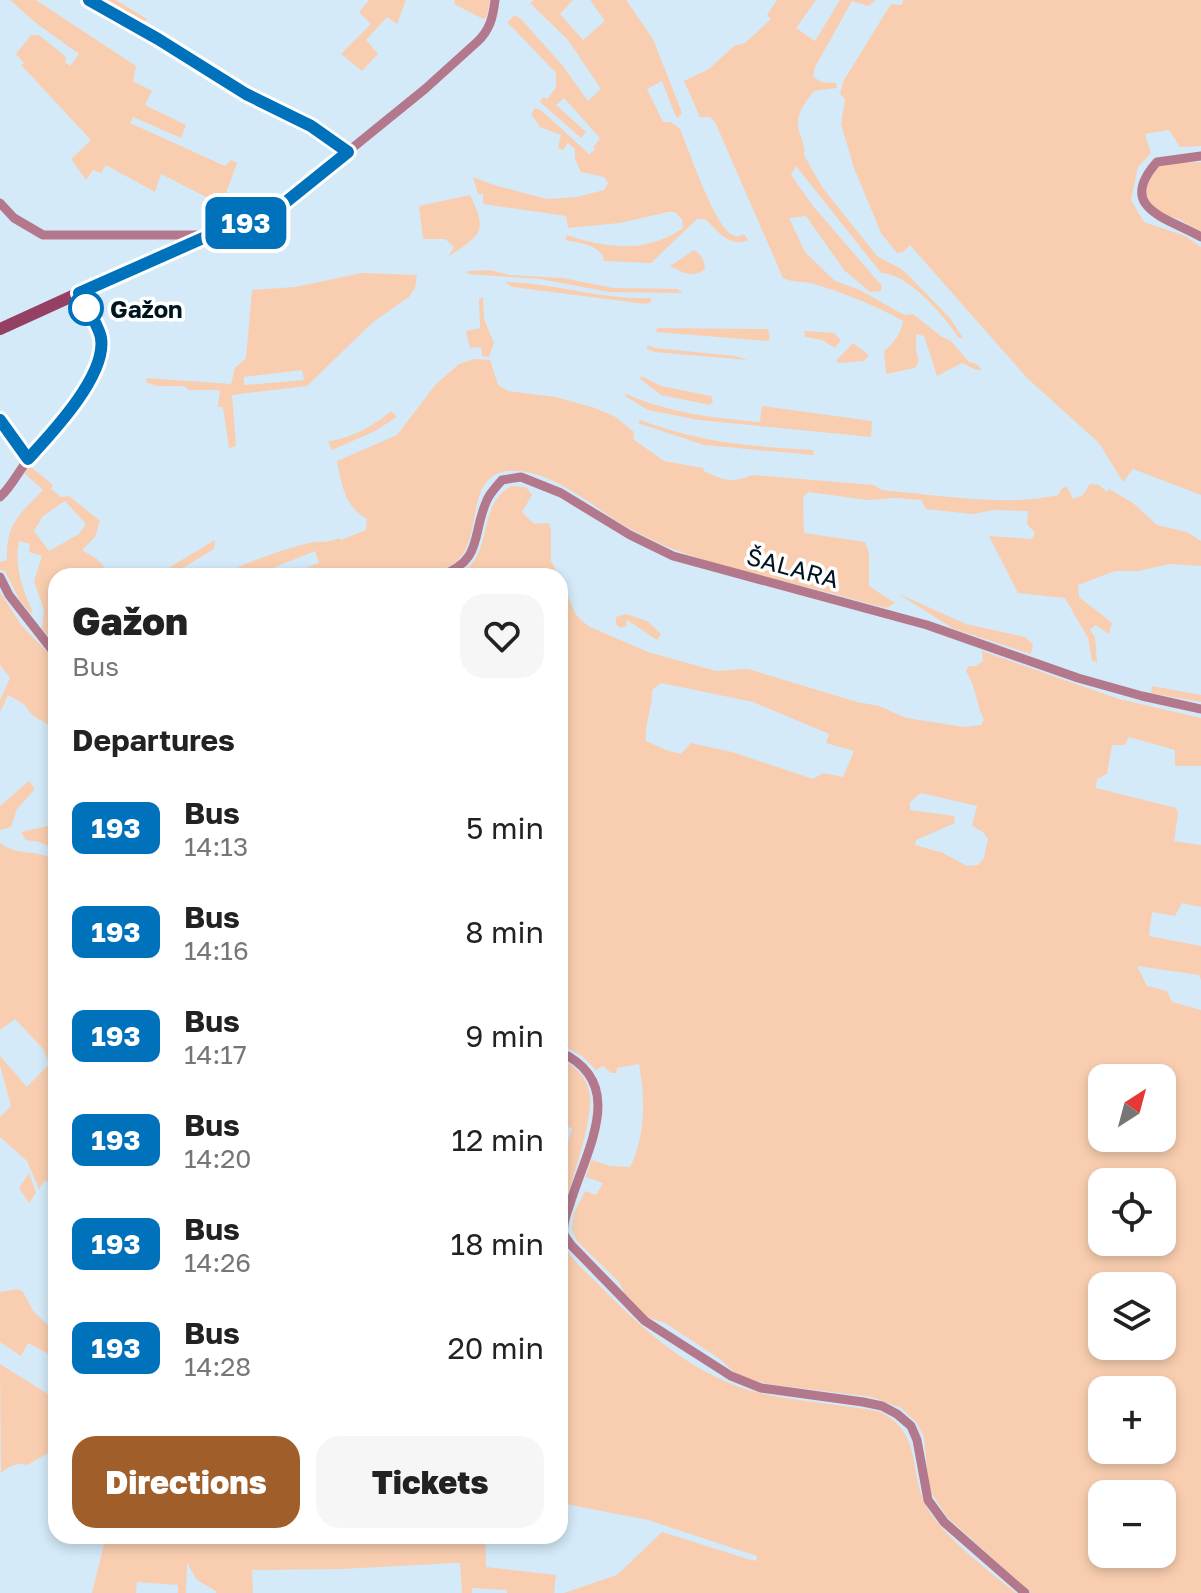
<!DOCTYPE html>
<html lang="en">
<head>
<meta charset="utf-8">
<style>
  :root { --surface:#fff; --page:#f6f6f6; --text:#222; --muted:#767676; --accent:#a05f2a }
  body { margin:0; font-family:"Golos Text",sans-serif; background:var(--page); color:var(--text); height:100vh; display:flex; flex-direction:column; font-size:30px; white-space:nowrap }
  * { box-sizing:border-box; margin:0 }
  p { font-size:26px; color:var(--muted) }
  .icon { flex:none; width:44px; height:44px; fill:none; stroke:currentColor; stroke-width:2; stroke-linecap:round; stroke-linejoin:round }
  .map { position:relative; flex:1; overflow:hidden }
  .drawer { position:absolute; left:48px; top:568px; width:520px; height:976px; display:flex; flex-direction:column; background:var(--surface); border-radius:24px; box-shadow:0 4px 12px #0003 }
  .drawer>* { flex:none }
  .badge { padding:0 16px; border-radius:12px; font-size:28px; line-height:52px }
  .needle { width:52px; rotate:36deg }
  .tools { position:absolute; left:1088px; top:1064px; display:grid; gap:16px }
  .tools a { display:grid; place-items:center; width:88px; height:88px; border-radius:16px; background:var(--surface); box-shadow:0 4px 12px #0003; font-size:40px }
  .map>.badge { position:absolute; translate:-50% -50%; box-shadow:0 0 0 4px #fff }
  h2 { padding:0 24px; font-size:30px; line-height:72px }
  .round { display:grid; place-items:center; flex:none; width:84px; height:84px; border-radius:24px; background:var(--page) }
  .headline { display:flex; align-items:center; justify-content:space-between; height:136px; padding:0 24px }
  h1 { font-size:38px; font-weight:800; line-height:60px }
  .primary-button { display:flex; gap:16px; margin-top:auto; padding:16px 24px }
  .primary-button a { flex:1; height:92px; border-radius:24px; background:var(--accent); color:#fff; font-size:32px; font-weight:800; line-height:92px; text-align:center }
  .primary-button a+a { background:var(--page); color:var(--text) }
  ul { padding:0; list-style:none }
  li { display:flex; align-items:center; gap:24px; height:104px; padding:0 24px }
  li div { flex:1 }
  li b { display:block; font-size:30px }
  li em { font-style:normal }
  li .badge { min-width:88px; font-weight:700; text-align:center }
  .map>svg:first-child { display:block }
</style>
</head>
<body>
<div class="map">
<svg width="1201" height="1593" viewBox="0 0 1201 1593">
  <rect width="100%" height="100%" fill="#d4eaf8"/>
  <!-- green -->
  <path fill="#f9ceb0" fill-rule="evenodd" d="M 10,0 L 36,0 L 136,66 L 133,81 L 152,91 L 145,105 L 186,125 L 181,138 L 133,117 L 130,123 L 225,166 L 231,160 L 237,163 L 227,190 L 224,204 L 227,216 L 244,215 L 243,219 L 221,228 L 212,228 L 211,220 L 215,218 L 218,203 L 161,174 L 155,192 L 106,165 L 101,173 L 93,170 L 86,180 L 71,159 L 91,140 L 21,65 L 24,63 L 16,54 L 31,35 L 39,35 L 66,57 L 65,62 L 70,66 L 79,54 L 36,23 Z
    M 96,0 L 116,0 L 147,19 L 139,26 Z
    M 369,0 L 406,0 L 397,24 L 387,17 L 366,40 L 378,54 L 362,71 L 341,54 L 371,24 L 359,12 Z
    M 455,0 L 490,0 L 487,17 L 483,19 L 454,4 Z
    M 534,0 L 573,0 L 560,14 L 583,40 L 605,21 L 590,0 L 626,0 L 653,39 L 682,113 L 678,118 L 675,115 L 662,81 L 647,89 L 663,122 L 671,122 L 680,129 C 689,150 715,228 733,235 C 738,238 739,236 744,234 L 748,240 C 729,248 718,231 705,219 L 697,219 L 651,263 L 604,261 C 601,244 581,244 566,240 L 566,235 C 607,248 645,254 683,228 L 682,219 L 675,212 L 668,212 L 620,223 L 568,228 L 566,216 L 483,204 L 483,194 L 478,194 L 473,177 L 494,185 L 547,199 L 577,197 L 604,190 L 608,183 L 604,177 L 581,172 L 575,159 L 575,149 L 568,143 L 563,150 L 558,148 L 561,135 L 540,127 L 531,114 L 535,108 L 541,110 L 589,154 L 595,150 L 593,148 L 600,138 L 564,98 L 556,105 L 586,132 L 581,138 L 540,102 L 543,97 L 547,99 L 556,88 L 556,73 L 507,22 L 515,15 L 521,19 L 563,66 L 588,101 L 601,89 L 568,40 L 530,3 Z
    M 777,0 L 816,0 L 796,28 L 815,41 L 840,0 L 876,0 L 868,6 L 852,1 L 815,67 L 813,77 L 822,82 L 836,83 L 837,88 L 814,91 C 808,99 798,111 798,121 C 797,133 806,143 804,155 L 822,187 L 877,256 L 903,270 L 950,318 L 963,338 L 959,338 C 944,316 908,273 881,273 L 796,166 L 791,175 L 813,206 L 882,286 L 881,291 L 870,292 L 844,270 L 806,216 L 789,218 L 805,252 L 835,281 L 860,290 L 904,315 L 913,314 L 942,337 L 950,340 L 969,362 L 977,364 L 982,370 L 976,370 L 962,363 L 937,376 L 924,336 L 916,334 L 916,350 L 919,361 L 915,368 L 886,374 L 884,351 C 893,344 902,332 903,321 C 875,305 844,293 814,284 C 803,281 793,283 783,278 L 715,122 L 710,117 L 700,117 L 684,81 L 709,69 L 734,46 L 745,43 L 771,19 L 767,15 Z
    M 903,0 L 1201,0 L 1201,146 L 1180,147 L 1169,130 L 1145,134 L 1151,153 L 1138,167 L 1131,200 L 1144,222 L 1185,236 L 1201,247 L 1201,495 L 1133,469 L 1123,482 L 1099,443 L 1027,378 L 910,245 L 903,252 L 897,253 L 881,233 L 854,168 L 841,124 L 845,99 L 840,94 L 844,80 L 891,4 L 902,5 Z
    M 1201,162 L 1201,232 L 1179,219 L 1157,213 L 1144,195 C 1148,158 1170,163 1201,162 Z
    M 470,195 C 489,233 480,235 448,257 L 454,247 L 445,239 L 423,239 L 419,206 Z
    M 694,250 C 701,254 705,261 705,269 C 693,279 682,272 670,266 Z
    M 490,270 L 510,275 L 563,278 L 613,288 L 677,289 L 683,293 L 609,292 L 540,279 L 467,274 L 468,271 Z
    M 362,273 L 417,275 L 415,288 L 409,297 L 373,322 L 307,386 L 232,395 L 236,446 L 229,448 L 223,407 L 218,407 L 220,390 L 189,390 L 184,386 L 157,386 L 147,383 L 146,378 L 231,384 L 235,368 L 246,358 L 252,290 L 295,287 ZM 302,370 L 304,380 L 244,385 L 244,377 Z
    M 505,282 C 555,283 601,300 651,298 L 651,302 L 646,304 L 512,287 Z
    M 483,297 L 484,319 L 494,343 L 489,357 L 482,356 L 481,347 L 470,348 L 466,331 L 480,328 L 479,299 Z
    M 657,328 L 768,329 L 770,339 L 768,341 L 656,332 Z
    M 804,331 L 834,333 L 841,340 L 835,348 L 822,340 L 805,337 Z
    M 853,343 L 869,355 L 864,361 L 838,363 L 836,361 Z
    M 647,345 L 655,348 L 735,356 L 748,360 L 655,352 L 647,349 Z
    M 474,359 L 490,360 L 498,385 L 508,391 L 556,397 L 595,408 L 614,416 L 634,432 L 633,439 L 664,461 L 703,468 L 704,471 C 723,480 732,484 752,475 L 874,485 L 882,490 C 938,495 1003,507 1058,495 L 1062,488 L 1067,487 L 1073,499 L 1083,495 L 1090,484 L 1099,485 L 1107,492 L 1109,489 L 1133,503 L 1157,525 L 1187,532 L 1201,541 L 1201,566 L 1170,564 L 1138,571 L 1115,571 L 1078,585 L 1079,597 L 1112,623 L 1109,634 L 1095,625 L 1090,630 L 1095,637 L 1097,662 L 1092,661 L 1088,638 L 1065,598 L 1018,593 L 989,536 L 1032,539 L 1035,533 L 1027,524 L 1028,511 L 994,510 L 972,514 L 926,509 L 921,500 L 895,498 L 868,500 L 808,492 L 803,498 L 804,533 L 865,542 L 869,553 L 869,586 L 895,603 L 887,608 C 864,603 844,596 822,591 C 752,573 679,560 617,521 C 586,501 547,468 508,471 C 460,476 488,549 448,567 C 410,584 329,576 285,576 L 319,563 L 315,551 L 253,576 L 220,576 C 247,562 280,550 309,543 C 321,540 325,544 339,538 L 341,540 L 366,530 L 367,519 C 345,507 341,484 337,461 L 397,435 L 436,384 L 459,364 Z
    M 641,376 L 661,386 L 711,396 L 713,401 L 710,405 L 661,395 L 640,379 Z
    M 626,394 C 669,413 714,418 760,422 L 762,406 L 872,421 L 871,437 L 699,420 L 648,410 L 625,396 Z
    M 391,411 L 397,417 L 375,431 L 332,450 L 328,441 C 348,440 375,425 391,411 Z
    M 640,420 C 701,443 749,446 813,450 L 814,455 L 704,445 L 638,423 Z
    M 31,467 L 53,485 L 51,489 L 61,497 L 69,496 L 100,521 L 95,537 L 82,550 L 97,559 L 112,576 L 56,576 L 56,645 L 42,629 L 44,610 L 34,581 L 42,556 L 29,552 L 30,544 L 19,541 C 14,565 22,588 32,610 L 31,614 L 19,599 L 5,571 L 0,570 L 0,562 L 7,560 C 6,523 19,515 43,490 L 23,472 ZM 65,501 L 86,524 L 79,534 L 49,551 L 34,531 L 43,516 Z
    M 511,486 L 526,487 L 532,495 L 522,512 L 534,524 L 549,523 L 551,531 L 551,561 L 559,576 L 458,576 C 496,553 475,507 511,486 Z
    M 215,540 L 214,549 L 170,576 L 155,576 Z
    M 560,579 L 576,615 L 588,626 L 648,652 L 716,671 L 748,669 L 857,702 L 879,706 L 906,718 L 965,727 L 981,725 L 984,720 C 976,703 976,687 966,671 L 969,666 L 976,666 L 983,661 L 982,651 L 1119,699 L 1201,718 L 1201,766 L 1175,766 L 1175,750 L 1129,737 L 1125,745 L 1112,745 L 1107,774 L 1097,779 L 1096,788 L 1176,808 L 1178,813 L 1174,841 L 1201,845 L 1201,907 L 1182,903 L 1175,916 L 1152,912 L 1149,936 L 1201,946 L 1201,980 L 1199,975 L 1137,966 L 1147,986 L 1167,991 L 1172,1002 L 1201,1010 L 1201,1593 L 1031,1593 L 946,1516 L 929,1489 L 924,1437 L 916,1422 L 901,1408 L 872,1397 L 767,1384 L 749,1379 L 735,1373 L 720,1359 L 665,1323 L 647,1317 L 625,1294 L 619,1282 L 577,1241 L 572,1230 L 574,1213 L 585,1191 L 596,1195 L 603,1183 L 586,1177 L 591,1160 L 610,1166 L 630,1167 C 646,1136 645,1097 639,1064 L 617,1068 L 616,1073 L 611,1073 L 603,1066 L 596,1070 L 582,1056 L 560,1044 ZM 661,683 L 753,702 L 829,734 L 826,743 L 854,751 L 843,777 L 823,773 L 813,779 L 732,752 L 691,743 L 681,754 L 666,750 L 646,741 C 644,723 653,708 652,690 ZM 921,793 L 977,806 L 972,826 L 983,832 L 988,839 L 984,858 L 978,865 L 967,866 L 943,853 L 915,845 L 916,840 L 955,823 L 954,816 L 910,810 L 910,802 ZM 1102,1078 L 1162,1078 L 1162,1138 L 1102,1138 ZM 1102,1182 L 1162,1182 L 1162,1242 L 1102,1242 ZM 1102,1286 L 1162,1286 L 1162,1346 L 1102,1346 ZM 1102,1390 L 1162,1390 L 1162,1450 L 1102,1450 ZM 1102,1494 L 1162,1494 L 1162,1554 L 1102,1554 Z
    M 0,592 L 21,625 L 56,661 L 56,729 L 33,716 L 24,704 L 8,695 L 0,712 L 0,700 L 10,678 L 0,665 Z
    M 897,593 L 966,624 L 1025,637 L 1033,644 L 1031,654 L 954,629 Z
    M 626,614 L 647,621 L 661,634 L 657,640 L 627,620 L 626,626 L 620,628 L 616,624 L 616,617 Z
    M 1152,686 L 1201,695 L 1201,702 L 1151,693 Z
    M 29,781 L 35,789 L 17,809 L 11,827 L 0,830 L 0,806 Z
    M 56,824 L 56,850 L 39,842 L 26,840 L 21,832 Z
    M 0,843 C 18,857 37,848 56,861 L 56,1186 L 45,1180 L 39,1189 L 27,1161 L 0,1137 L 0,1117 L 11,1106 L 0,1065 L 0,1056 L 27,1087 L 49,1064 L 44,1050 L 15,1019 L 0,1030 Z
    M 560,1059 C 576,1066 589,1079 590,1097 C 592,1127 568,1190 560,1222 C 560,1203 557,1182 560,1164 C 562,1151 570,1141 572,1128 L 560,1125 Z
    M 29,1173 L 36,1193 L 29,1203 L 19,1188 Z
    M 560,1237 C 569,1260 591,1276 607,1293 C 648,1335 702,1380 760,1393 C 800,1402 841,1404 881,1412 C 928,1437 904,1479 934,1518 C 956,1547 988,1570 1016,1593 L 564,1593 L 617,1575 L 662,1532 L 748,1559 L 756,1561 L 757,1556 L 648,1520 L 560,1503 Z
    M 18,1289 L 23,1292 L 34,1312 L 56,1333 L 56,1358 L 28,1343 L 21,1356 L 0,1342 L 0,1292 Z
    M 0,1364 L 56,1399 L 56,1449 L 27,1465 C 17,1462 8,1467 1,1473 Z
    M 106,1536 L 485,1536 L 486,1567 L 556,1575 L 554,1593 L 507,1593 L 507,1590 L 472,1588 L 472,1593 L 462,1593 L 460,1563 L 454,1563 L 342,1569 L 252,1570 L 253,1593 L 216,1593 L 216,1591 L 197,1580 L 187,1563 L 186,1593 L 178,1593 L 178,1585 L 137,1582 L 136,1593 L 92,1593 Z"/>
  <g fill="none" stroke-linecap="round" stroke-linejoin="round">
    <!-- street -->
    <path stroke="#b4788d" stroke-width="9" d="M 89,0 L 158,39 L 246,94 L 311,126 L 348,152
      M 1201,156 L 1157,162 C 1115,209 1169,218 1201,237
      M 0,203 L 14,218 L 43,235 L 206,235
      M 0,420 L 28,459
      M 0,497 C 13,485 19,470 30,457 C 53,430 108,375 101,338 C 98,323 86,306 79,293 L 210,235 L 271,214 L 425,89 L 477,42 C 490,30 493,17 495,0
      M 440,576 C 484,560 471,535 487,500 C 490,493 497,486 502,480 L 521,477 L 561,493 L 630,535 L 673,556 L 927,625 L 1078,678 L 1142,696 L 1201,709
      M 0,577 L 9,595 L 56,655
      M 560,1052 C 629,1083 586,1150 570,1204 C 567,1212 562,1226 564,1234 C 565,1238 569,1241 571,1245 L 645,1321 L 731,1376 L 761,1388 L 863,1402 L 882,1406 L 897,1414 L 911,1426 L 917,1440 L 928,1500 L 944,1522 L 1025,1593"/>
    <!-- secondary -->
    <path stroke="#954063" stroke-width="12" d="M 0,329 L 79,293"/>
  </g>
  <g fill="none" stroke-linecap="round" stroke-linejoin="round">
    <defs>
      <path id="line" d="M 0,420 L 28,459 C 52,433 107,375 101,338 C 99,326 85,304 79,293 L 210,235 L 271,214 L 348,152 L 311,126 L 246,94 L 158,39 L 89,0"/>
    </defs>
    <!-- line casing -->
    <use href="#line" stroke="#fff" stroke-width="18"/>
    <!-- line -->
    <use href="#line" stroke="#0072bc" stroke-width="12"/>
  </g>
  <!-- markers -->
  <circle fill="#fff" stroke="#0072bc" stroke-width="4" cx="86" cy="308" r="16"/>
  <g text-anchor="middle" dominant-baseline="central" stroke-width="7" stroke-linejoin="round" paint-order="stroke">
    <!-- stop labels -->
    <g font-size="24" font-weight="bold" fill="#001420" stroke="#fff" text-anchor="start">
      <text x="110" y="308">Gažon</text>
    </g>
    <!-- street labels -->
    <g font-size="24" fill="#001420" stroke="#fff">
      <text transform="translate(793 567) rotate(15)">ŠALARA</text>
    </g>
  </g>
</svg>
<div class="tools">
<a><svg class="needle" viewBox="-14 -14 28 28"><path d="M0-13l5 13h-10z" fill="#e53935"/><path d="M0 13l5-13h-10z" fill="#767676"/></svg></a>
<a><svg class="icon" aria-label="locate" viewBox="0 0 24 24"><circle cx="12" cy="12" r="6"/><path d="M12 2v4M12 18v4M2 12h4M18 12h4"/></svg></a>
<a><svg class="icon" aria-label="layers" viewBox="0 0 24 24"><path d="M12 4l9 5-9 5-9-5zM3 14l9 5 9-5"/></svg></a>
<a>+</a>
<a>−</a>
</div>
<b class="badge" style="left:246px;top:223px;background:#0072bc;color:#fff">193</b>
<section class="drawer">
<div class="headline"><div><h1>Gažon</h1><p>Bus</p></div><a class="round"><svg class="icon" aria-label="heart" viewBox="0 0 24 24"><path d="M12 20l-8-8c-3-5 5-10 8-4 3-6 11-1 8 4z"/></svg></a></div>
<h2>Departures</h2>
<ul>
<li><span class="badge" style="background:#0072bc;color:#fff">193</span><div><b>Bus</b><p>14:13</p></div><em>5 min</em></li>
<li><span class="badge" style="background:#0072bc;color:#fff">193</span><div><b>Bus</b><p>14:16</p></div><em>8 min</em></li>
<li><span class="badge" style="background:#0072bc;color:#fff">193</span><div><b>Bus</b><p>14:17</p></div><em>9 min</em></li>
<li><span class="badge" style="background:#0072bc;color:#fff">193</span><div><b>Bus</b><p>14:20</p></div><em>12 min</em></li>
<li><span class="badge" style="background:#0072bc;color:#fff">193</span><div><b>Bus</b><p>14:26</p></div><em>18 min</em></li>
<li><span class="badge" style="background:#0072bc;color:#fff">193</span><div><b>Bus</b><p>14:28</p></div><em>20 min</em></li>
</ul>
<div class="primary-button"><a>Directions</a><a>Tickets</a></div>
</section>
</div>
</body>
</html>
